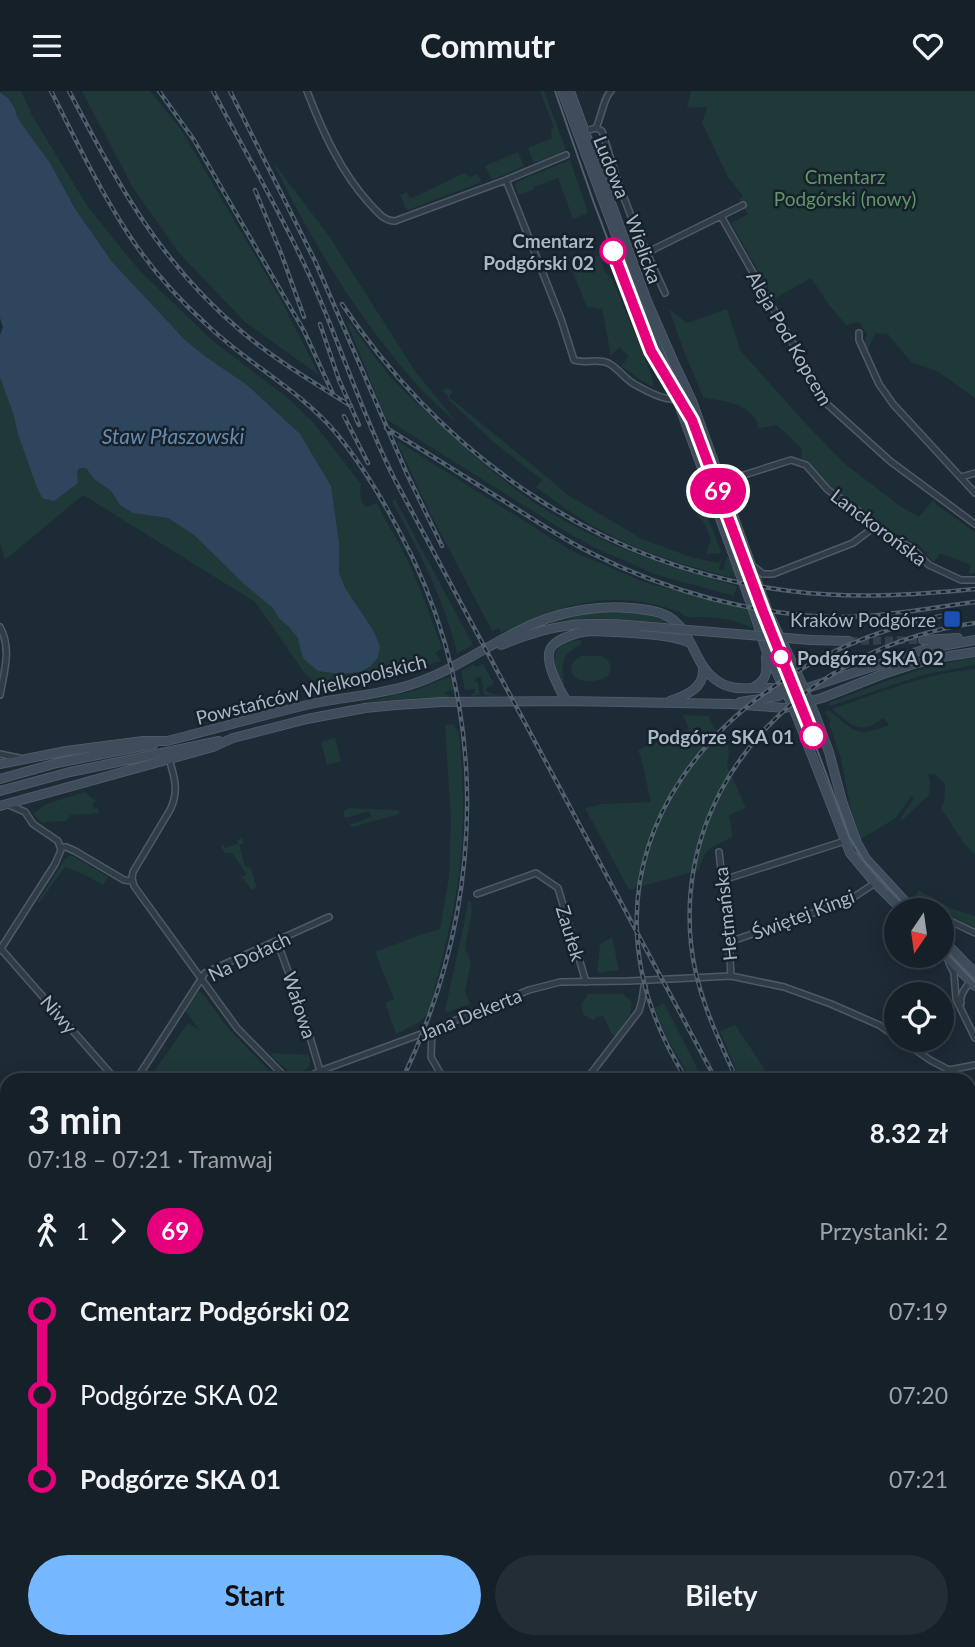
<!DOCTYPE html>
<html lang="pl">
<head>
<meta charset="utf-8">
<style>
  :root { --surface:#162029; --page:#232d35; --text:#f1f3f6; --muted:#9ea3a8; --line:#353e46; --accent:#75b8ff }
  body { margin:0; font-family:Lato,sans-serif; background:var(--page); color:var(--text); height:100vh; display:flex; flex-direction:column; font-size:26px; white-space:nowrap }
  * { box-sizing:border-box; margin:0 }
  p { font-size:23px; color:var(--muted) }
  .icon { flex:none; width:38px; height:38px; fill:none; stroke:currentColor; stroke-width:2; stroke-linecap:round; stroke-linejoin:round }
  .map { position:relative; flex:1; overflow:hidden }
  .sheet { position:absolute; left:0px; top:982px; width:976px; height:576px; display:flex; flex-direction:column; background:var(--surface); border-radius:21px 21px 0 0; box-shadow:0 4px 18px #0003,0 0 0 2px var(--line) }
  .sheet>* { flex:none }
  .badge { padding:0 14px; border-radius:23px; font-size:24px; line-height:46px }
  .needle { width:46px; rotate:193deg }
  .controls { position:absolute; left:884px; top:807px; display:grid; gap:14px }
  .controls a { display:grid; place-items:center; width:70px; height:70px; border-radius:50%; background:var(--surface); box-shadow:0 4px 18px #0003,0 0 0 2px var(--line); font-size:35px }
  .map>.badge { position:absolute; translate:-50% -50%; box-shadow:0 0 0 4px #fff }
  .legs { display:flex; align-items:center; gap:10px; height:77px; padding:0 28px; font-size:23px }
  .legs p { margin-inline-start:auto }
  .head { display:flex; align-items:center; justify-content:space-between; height:119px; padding:0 28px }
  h1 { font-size:38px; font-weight:700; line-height:52px }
  .action { display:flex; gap:14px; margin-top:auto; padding:14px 28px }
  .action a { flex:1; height:80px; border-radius:42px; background:var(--accent); color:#111; font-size:28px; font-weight:700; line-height:80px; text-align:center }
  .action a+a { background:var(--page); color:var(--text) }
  ul { padding:0 28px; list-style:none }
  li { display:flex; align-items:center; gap:24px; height:84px; font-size:26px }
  li i { display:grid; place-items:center; width:10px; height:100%; margin:0 9px; background:currentColor }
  li i::after { content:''; width:18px; height:18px; margin:-9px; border:5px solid; border-radius:50%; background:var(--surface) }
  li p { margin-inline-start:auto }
  li:first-child i { background:linear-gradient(#0000 50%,currentColor 0) }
  li:last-child i { background:linear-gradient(currentColor 50%,#0000 0) }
  header { display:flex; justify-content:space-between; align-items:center; height:91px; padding:0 28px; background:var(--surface); font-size:32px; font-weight:700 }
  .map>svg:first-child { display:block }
</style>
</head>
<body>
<header><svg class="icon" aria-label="menu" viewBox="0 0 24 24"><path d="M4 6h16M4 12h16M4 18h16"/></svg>Commutr<svg class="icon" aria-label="heart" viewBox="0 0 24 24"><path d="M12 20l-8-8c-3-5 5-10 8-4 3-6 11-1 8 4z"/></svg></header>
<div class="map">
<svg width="975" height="1556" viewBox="0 0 975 1556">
  <rect width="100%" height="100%" fill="#1d2b37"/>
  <!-- green -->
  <path fill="#1f3838" d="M 0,0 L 21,0 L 33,26 L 88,116 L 139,179 L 213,250 L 288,307 L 312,330 L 361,393 C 360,401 359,411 367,416 L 377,412 C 384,429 395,443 403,460 C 418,491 430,524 442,557 L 435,562 L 441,570 L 367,590 L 354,595 L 322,598 L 306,584 L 255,511 L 83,404 L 5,469 L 0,452 L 0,275 L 69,377 L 86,377 L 94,388 L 111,399 L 138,422 L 145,423 L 200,268 L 116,179 L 72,112 L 59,103 L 25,43 L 7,6 Z
    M 82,0 L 150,0 L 180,37 L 281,209 L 319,284 L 245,231 L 178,161 L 133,97 Z
    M 540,0 L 544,0 L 566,59 L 534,72 L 528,57 L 552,47 L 551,38 L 554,37 Z
    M 691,0 L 975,0 L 975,307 L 939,281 L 911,271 L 888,243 L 875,242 L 867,261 L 864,252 L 867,243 L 859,231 L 846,234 L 829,214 L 811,187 L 774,208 L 731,132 L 748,123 L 739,108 L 743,105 L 728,86 L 702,32 L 707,16 L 687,17 Z
    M 518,61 L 524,75 L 492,89 L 485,75 Z
    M 570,69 L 588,122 L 573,128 L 558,87 L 534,96 L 533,99 L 518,104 L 515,95 L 516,91 Z
    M 273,71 L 329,145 L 415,280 L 458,333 C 445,321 431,309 419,296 C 359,229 312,152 273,71 Z
    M 464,82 L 470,86 L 478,83 L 481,89 L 480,92 L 408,119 L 405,116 L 400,104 L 407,101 L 410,108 Z
    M 599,164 L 605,181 L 612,187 L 651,282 L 654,296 L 642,290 L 621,275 L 629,265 L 619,256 L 611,265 L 602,218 L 587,216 L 570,175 L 582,167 Z
    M 669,218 L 687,232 L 727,218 L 740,259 L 806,333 L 844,372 L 900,415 L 919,426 L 933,409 L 938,415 L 975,441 L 975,482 L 968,483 L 971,474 L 940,462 L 934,471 L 932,470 L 919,454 L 890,440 L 830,397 L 801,367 L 802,358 L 777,334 L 759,337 C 753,312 725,311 703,306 L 683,258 Z
    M 350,232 C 366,254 381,276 399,295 C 414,310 430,324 446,338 C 473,364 501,389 532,410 C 594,451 665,476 737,495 L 734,505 L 657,484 L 593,456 L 558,436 L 386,328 L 348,234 Z
    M 448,297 L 453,301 L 449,306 L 525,368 L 568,404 L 642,448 L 691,466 L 717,472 L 720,471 L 722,467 L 719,478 L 723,479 L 725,477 L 724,476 L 727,465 L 730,468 L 737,486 L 733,486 L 731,481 L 730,486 C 679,474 625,456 580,427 C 565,418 551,407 536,396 L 542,389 L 491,349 L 447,307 L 448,305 L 442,299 Z
    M 396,349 L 570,459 L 644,491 L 727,514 L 748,517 L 752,537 C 737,529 717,526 700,526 C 696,526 692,527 689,526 C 685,526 682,523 679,521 C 669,517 658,514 648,512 C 594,502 549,519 501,542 L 499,537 L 492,540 L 431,424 Z
    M 697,399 L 720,458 L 721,462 L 706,463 L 711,448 L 703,430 L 697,425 L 701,421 L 697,416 L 692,416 L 690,407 L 691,402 Z
    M 395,408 L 473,554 L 457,562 C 444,507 418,459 392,410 Z
    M 623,521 C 639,522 656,522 670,532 L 597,527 L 559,530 L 585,523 Z
    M 579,549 L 581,550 L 581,554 C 562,563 561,572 564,592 L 561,593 C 552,571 548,552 579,549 Z
    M 582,565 L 602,565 L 607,568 L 611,576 L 609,584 C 603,590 584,593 576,587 C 566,580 573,568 582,565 Z
    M 975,567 L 975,574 L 923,584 L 830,615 L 828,612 C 878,594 919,574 975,567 Z
    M 474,573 L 476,576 L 483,573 L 494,593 L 486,597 L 486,600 L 492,603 L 499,604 L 500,605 L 484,604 L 481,586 L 476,586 L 475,591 L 478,591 L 480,604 L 470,605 L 474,602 L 475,598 L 465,599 L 461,580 Z
    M 975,578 L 975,764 L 963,751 L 941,717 L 944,711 L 945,693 L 935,683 L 928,683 L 930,690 L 929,704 L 902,729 L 900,728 L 914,707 L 911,705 L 896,727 L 861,748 L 851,719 L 841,668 L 829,632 L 830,630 L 825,621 L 827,619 C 833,621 836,625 841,629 C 859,646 868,642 889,634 L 883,627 C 860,646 852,634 832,618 C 879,602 926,582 975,578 Z
    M 449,586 L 452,588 L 454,599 L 444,601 L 451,606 L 416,607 L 360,612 L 413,600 Z
    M 683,624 L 709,625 L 713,636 L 727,649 L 729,663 L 727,675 L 746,717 L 729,724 L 733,746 C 714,756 704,755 699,779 L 629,799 L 585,717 L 602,713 L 651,711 L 641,667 L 638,659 L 689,638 Z
    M 453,633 L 459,642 C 464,689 465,736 459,783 C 453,829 440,875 429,920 L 420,931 L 396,943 L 385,912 L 394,908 L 375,861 L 420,844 L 440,838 L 449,786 L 451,729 L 445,634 Z
    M 335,647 L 341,670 L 327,674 L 321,651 Z
    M 85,701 L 96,711 L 92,712 L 94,718 L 98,717 L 99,722 L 70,724 L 67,730 L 45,731 L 43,733 L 33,723 L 46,713 Z
    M 349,717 L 397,719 L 400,720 L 399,723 L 353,736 L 349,734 L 372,726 L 369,720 L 346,727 L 344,725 L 344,720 Z
    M 242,747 L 244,753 L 239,753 L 245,775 L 251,777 L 256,794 L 255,798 L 252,799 L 241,785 L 245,785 L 246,782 L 232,762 L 225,762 L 221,756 L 223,753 L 225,757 L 238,753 L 237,749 Z
    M 71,764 L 108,786 L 103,794 L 87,785 L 65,776 L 39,812 L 37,811 L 65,768 Z
    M 918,799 L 953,818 L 975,825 L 975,838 L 942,822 L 942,819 C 933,819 918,813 915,806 Z
    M 468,810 L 471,810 L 472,819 L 465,857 L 471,871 L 465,900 L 470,913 L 447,921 L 445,919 L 466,824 Z
    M 612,846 L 619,879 L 597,882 L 600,853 Z
    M 198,901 L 203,903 L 228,937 L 278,989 L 148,989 L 188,932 L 200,940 L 185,919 Z
    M 588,903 L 623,903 L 632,911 L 630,924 L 615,945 L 611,942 L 603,925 L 595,926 L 594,930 L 584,924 L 581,914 Z
    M 664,912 L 700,983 L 703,989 L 691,989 L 667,947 L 654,917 Z
    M 735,934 L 772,989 L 740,989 L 720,940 Z
    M 272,962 L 308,964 L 310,969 L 310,975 L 298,984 L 292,984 L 271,964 Z
    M 539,1551 L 539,1550 L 606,1551 L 604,1556 L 539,1556 Z"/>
  <!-- water -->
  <path fill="#2d465e" d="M 0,1 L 7,6 L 14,16 L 18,28 L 50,72 L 74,116 L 112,171 L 185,249 L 206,266 L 247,294 L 300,343 L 331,395 L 339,452 L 339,482 L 345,497 L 373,539 L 380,555 L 378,566 L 371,575 L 360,581 L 340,583 L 318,580 L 303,567 L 298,547 L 289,536 L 279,527 L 273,517 L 243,492 L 193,443 L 168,427 L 133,422 L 120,414 L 111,400 L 94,388 L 86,377 L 79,377 L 77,381 L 78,392 L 54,410 L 42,407 L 36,394 L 18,343 L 14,325 L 0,286 L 0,244 L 3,236 L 0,227 Z"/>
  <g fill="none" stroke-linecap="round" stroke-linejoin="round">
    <!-- secondary-tunnel -->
    <path stroke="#32404c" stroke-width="8" stroke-dasharray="8 4" stroke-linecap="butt" d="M 849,550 L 923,549"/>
    <defs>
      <path id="street" d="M 307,0 C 322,39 340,80 369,112 C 377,120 383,130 395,130 L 506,89
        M 596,37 C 601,27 604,6 611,0
        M 585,40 L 596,37 L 602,40 L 618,91 L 634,133 L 665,202
        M 566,64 L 506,89 L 561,228 L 574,269 C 585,273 597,267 608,272 C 617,276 625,288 634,293 C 643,298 655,305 665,307 C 680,310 684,309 695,321
        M 721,125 L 827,313 L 890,370 L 975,433
        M 646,162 L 743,114
        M 859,242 L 859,249 L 879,293 L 893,313 L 975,402
        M 961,386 L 975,382
        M 722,391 L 791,369 L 806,374 L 828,399 L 860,421 L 870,430 L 873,437 L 912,457 L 929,474 L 961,489 L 975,489
        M 753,475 L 763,483 L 773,483 L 853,452 L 873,437
        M 0,536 C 12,558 4,581 0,604
        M 0,663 L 19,667
        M 169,668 C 175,687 179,701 170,719 L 133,781 L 132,787 L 134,795 L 237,937 L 288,989
        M 61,756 L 66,756 L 75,760 L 124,789 L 132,790
        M 719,761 L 729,851 L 731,885
        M 723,789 L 845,750
        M 477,803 L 536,782 L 558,797 L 586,891
        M 908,811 L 928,819
        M 942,826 L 975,842
        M 277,850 L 301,916 L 320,980
        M 729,851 L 848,810 L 875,792
        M 1,858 L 116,989
        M 0,859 L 55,773 L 61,759 L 58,750 L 33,733 L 25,721 L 7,713
        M 949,872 L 954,882 L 956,908 L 975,947
        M 961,912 C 959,904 966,896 971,890
        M 432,939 L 431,966 L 444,989
        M 900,948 L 930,969 L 949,979 L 975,974
        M 136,989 L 205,882 L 329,826
        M 301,989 L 320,980 L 432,939 L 529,899 L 560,891 L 629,890 L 731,885 L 784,896 L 831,913 L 879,934 L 896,946
        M 586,989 L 639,920 L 642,909 L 645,889
        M 970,1104 L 975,1104
        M 970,1254 L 975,1255
        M 0,1416 L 7,1416
        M 160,1550 L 173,1556"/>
      <path id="secondary" d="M 562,0 L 677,308 L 752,516 L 766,559 L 793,616 L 850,762 L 875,792 L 902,819
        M 570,0 L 647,210 L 675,274 L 692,310 L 768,521 L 797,582 L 816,626 L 829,661 L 842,710 L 857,752 L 866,768 L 913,819
        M 811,549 L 849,550
        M 923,549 L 958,547
        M 501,554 C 554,532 584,530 640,535
        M 754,596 C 768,589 767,579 766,566
        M 567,610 C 561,603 558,594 554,586 C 544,562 547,552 572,544 C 580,541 586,540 594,540 C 615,541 674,542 690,552
        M 670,610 C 687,604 705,597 703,576
        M 740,611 L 778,605 L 786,601 L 804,598 L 926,558 L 975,549
        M 0,673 L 66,660 L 143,650 L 167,650 C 215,638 263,624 311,613 C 344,606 378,604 410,594 C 448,582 479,560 514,542 C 556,519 606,511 653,520 C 695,528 689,573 719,591 C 735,601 753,596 771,597 C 776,598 781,600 786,601
        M 0,688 L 57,672 L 154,653
        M 0,700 L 70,681 L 219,650
        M 0,715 L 213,656 L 233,647 L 307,628 L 365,617 L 396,614 L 441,611 L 567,610 L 731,613 L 785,617 L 822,607 L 883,583 L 914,573 L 949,565 L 975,561
        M 942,848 L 975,882
        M 942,861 L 975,895
        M 970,1528 L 975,1526
        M 692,1550 L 716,1550
        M 806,1550 L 813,1556
        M 617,1556 L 620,1550
        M 896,1556 L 909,1550"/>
      <path id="primary" d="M 0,1014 L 7,1025
        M 0,1044 L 7,1056
        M 477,1550 L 482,1556
        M 502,1550 L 504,1556
        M 418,1556 L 420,1550
        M 428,1556 L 431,1550"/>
    </defs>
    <!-- street casing -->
    <use href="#street" stroke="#4e5a66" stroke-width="8"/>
    <!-- secondary casing -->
    <use href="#secondary" stroke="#4e5a66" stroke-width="10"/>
    <!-- primary casing -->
    <use href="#primary" stroke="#3a4551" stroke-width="11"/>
    <!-- street -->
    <use href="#street" stroke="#303c47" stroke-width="5"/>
    <!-- secondary -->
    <use href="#secondary" stroke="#3e4c5b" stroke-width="8"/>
    <!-- primary -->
    <use href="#primary" stroke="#4e5b68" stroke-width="9"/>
    <!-- tram -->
    <path stroke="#52616f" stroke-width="2" d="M 555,0 L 594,112 L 647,253 L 692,329 L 769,535 L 795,599 L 849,745 L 864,770 L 909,819
      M 942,856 L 975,891
      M 0,1024 L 7,1036
      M 490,1550 L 492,1556"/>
    <defs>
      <path id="rail" d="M 51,0 C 75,47 98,96 127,141 C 149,175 175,205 205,232 C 246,272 299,298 336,342 C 361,372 380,404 398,438 C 492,612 487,812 402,989
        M 69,0 C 118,93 159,171 241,240 C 275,269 313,291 351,315
        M 159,0 L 194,49 L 229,110 L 304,240 L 333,303
        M 213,0 C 246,63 283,125 312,190 C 341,255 362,323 394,387 L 716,989
        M 230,0 L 315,170 L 407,383 L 442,455
        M 255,99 L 281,162 L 304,226
        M 342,213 C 446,368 603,477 790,500 C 852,508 914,504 975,498
        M 320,233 L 339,289 L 359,334
        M 344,325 L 368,372
        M 386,337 C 426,361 465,386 504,410 C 533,428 561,447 591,462 C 666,500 753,524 837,526 C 883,526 930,517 975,511
        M 687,989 C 545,766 726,564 951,523
        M 737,989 C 717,945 696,902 691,853 C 674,682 815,554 975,532
        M 970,1425 L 975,1436
        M 970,1464 L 975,1474
        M 970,1493 L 975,1503
        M 0,1516 L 7,1508"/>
    </defs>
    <!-- rail casing -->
    <use href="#rail" stroke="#52616f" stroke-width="4.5"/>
    <!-- rail -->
    <use href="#rail" stroke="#16212b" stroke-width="2" stroke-dasharray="5" stroke-linecap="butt"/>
    <defs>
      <path id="secondary-bridge" d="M 640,535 L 811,549"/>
    </defs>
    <!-- secondary-bridge casing -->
    <use href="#secondary-bridge" stroke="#4e5a66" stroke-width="10" stroke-linecap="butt"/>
    <!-- secondary-bridge -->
    <use href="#secondary-bridge" stroke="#3e4c5b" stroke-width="8"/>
  </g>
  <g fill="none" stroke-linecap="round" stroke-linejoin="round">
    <defs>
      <path id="line-1" d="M 613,160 L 651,260 L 692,329 L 763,520 L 813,645"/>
    </defs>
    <!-- line-1 casing -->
    <use href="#line-1" stroke="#fff" stroke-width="16"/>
    <!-- line-1 -->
    <use href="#line-1" stroke="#e6007e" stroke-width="10"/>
  </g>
  <!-- markers -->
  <g fill="#fff" stroke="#e6007e" stroke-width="3.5">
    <circle cx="613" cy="160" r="12"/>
    <circle cx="781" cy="566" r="9"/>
    <circle cx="813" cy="645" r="12"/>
  </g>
  <rect fill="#1a4fb4" stroke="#16212b" stroke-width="2.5" x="943" y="519" width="18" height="18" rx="3.5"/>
  <g text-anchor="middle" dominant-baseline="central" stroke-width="5" stroke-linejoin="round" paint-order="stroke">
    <!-- street labels -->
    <g font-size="19" fill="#aab7c5" stroke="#16212b">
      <text transform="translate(612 76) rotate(68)">Ludowa</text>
      <text transform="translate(644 158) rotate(70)">Wielicka</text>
      <text transform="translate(790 247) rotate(60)">Aleja Pod Kopcem</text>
      <text transform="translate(879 436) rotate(37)">Lanckorońska</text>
      <text transform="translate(311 598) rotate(-14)">Powstańców Wielkopolskich</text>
      <text transform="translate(725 823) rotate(-96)">Hetmańska</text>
      <text transform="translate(803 823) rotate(-21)">Świętej Kingi</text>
      <text transform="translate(571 842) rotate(73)">Zaułek</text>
      <text transform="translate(249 865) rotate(-26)">Na Dołach</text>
      <text transform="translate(300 914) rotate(72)">Wałowa</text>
      <text transform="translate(59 923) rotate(49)">Niwy</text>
      <text transform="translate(470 923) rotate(-22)">Jana Dekerta</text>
    </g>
    <!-- park labels -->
    <g font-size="19" fill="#609767" stroke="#16212b">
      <text x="845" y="85">Cmentarz<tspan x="845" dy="22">Podgórski (nowy)</tspan></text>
    </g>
    <!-- stop labels -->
    <g font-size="19" font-weight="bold" fill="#aab7c5" stroke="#16212b" text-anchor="end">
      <text x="594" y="149">Cmentarz<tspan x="594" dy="22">Podgórski 02</tspan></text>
      <text x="797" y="566" text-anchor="start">Podgórze SKA 02</text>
      <text x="794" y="645">Podgórze SKA 01</text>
    </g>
    <!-- poi labels -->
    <g font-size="19" fill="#aab7c5" stroke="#16212b" text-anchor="end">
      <text x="936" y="528">Kraków Podgórze</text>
    </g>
    <!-- water labels -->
    <g font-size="21" font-style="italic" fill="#678bac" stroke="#16212b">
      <text x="173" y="344">Staw Płaszowski</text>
    </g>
  </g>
</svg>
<div class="controls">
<a><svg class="needle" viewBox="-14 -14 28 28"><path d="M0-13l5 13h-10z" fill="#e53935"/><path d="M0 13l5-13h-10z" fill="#9ea3a8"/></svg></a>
<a><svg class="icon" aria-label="locate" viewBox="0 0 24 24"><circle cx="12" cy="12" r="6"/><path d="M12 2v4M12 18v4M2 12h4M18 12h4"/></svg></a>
</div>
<b class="badge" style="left:718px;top:400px;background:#e6007e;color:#fff">69</b>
<section class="sheet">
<div class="head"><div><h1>3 min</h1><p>07:18 – 07:21 · Tramwaj</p></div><b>8.32 zł</b></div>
<div class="legs"><svg class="icon" aria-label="walk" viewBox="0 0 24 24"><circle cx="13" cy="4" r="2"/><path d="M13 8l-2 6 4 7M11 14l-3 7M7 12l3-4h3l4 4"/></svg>1<svg class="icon" aria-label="forward" viewBox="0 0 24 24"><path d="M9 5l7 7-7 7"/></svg><b class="badge" style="background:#e6007e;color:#fff">69</b><p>Przystanki: 2</p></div>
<ul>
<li><i style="color:#e6007e"></i><b>Cmentarz Podgórski 02</b><p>07:19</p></li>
<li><i style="color:#e6007e"></i><span>Podgórze SKA 02</span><p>07:20</p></li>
<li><i style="color:#e6007e"></i><b>Podgórze SKA 01</b><p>07:21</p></li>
</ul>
<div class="action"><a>Start</a><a>Bilety</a></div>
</section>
</div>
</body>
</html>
